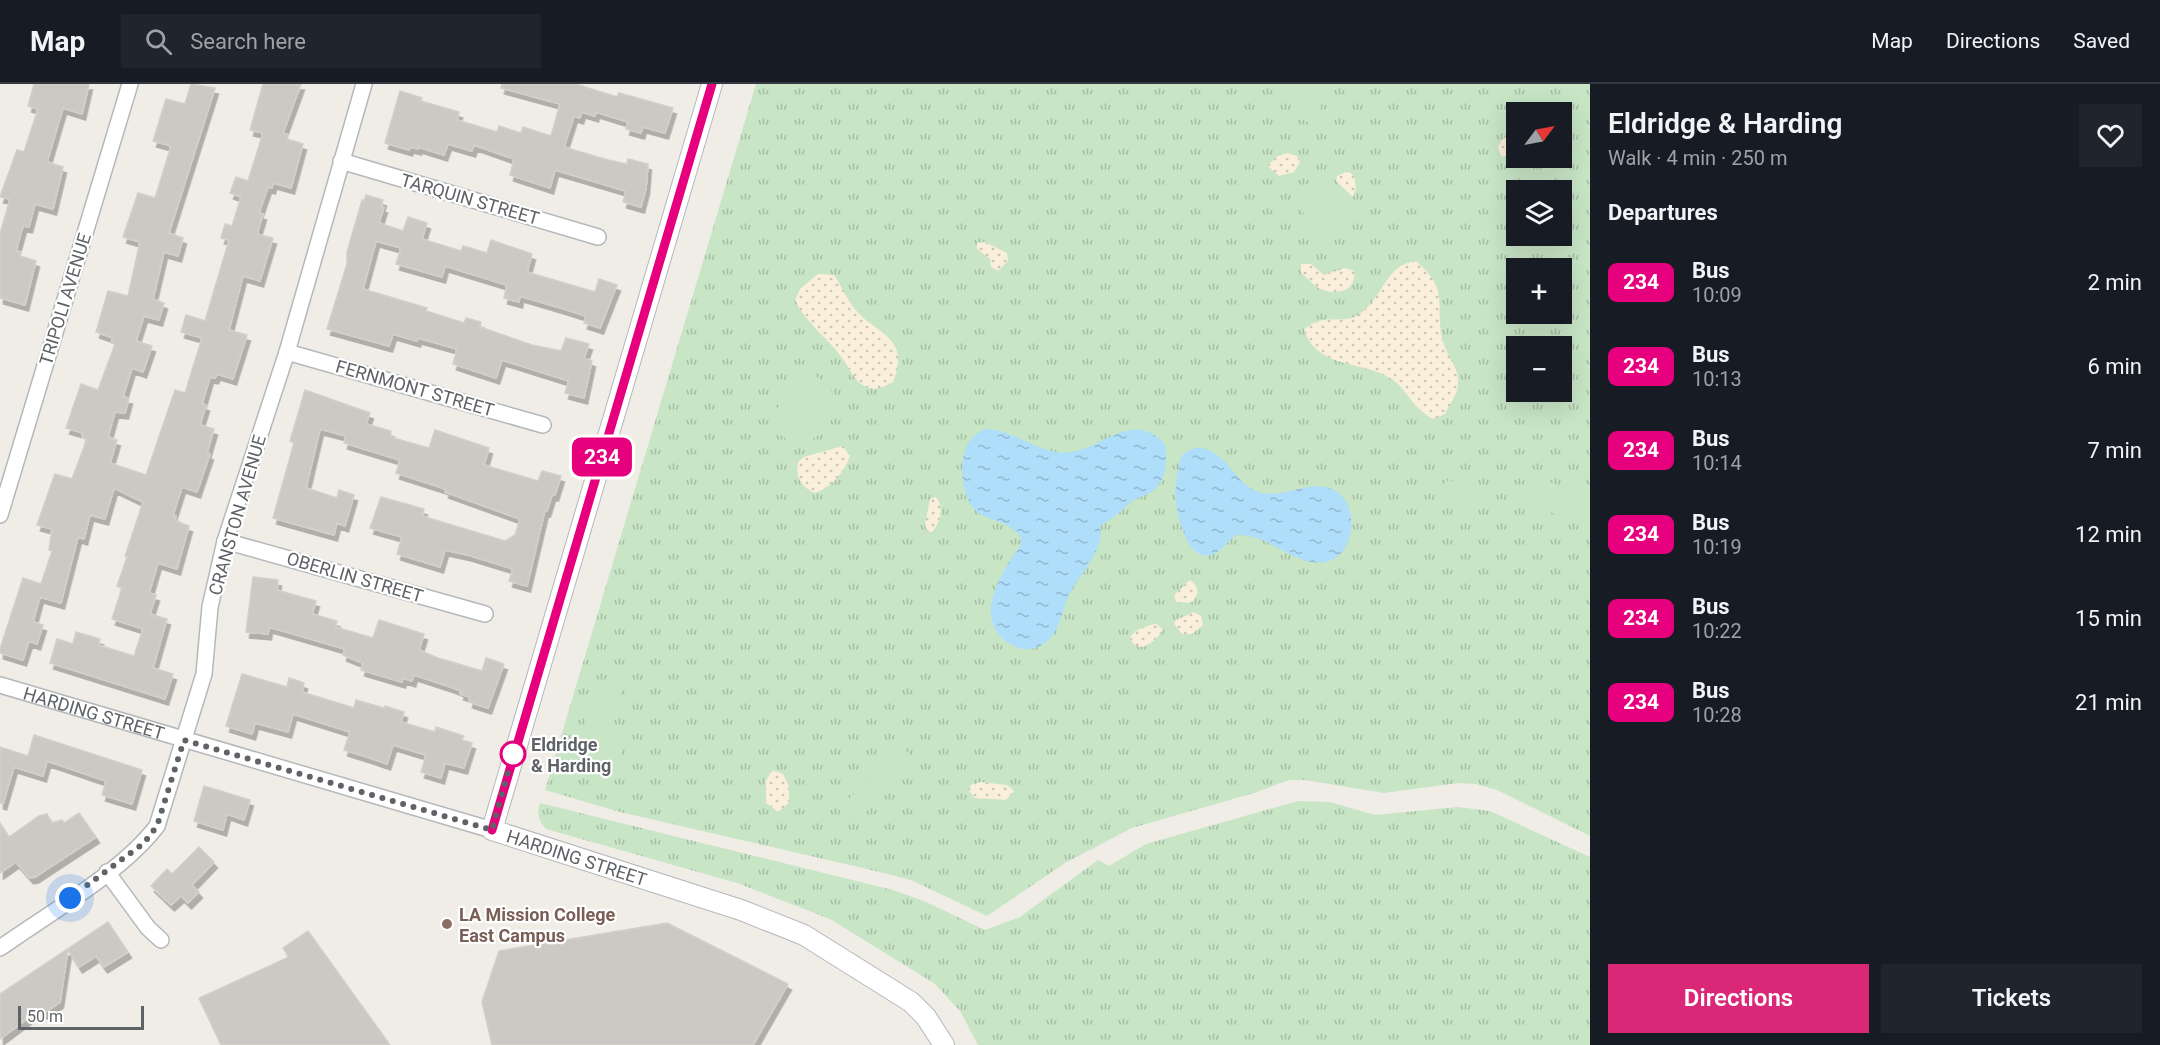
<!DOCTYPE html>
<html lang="en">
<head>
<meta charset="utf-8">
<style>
  :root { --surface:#171b24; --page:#20242c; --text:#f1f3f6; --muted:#9ea1a6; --line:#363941; --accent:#db2777 }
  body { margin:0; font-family:Roboto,sans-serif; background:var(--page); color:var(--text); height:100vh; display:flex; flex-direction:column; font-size:22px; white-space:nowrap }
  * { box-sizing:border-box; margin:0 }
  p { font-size:20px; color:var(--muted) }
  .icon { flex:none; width:33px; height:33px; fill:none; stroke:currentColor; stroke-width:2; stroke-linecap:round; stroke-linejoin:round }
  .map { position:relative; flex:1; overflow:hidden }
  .drawer { display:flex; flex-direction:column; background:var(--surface); width:570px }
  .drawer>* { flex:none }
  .badge { padding:0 12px; border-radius:9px; font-size:21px; line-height:39px }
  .needle { width:39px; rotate:58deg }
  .controls { position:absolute; left:1506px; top:18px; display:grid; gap:12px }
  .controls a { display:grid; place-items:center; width:66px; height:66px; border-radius:0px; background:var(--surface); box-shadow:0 6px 24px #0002; font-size:30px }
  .scale { position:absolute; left:18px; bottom:15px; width:126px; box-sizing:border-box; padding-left:6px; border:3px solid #5f6367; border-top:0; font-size:16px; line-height:21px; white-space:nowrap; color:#5f6367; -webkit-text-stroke:4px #fff; paint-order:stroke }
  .you { position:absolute; width:30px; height:30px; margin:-15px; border:4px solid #fff; border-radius:50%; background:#1a73e8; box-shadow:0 0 0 9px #1a73e833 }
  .map>.badge { position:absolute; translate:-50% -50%; box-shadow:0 0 0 3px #fff }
  h2 { padding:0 18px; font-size:22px; line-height:54px }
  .round { display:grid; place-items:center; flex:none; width:63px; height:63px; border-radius:0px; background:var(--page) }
  .headline { display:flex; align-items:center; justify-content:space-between; height:102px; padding:0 18px }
  h1 { font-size:28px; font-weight:600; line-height:45px }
  .cta { display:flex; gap:12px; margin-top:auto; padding:12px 18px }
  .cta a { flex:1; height:69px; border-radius:0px; background:var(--accent); color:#fff; font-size:24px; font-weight:600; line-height:69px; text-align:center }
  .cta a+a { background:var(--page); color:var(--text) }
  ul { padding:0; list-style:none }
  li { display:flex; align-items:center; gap:18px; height:84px; padding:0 18px }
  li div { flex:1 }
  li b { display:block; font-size:22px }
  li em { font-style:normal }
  li .badge { min-width:66px; font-weight:700; text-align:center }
  header { display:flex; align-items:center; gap:36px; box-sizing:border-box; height:84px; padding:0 30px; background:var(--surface); border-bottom:2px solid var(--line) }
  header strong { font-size:28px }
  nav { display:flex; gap:33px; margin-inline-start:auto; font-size:21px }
  .search { width:420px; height:54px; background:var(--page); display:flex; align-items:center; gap:15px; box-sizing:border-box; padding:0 21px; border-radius:0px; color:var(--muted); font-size:22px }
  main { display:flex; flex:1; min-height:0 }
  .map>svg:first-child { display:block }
</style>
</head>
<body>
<header>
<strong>Map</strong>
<div class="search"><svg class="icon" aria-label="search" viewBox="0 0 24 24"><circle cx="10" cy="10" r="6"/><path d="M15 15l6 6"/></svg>Search here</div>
<nav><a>Map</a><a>Directions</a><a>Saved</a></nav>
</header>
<main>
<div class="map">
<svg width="1590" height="961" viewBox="0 0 1590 961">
  <defs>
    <pattern id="grass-tufts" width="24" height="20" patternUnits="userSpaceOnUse" patternTransform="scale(1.5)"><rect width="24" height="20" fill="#c8e5c6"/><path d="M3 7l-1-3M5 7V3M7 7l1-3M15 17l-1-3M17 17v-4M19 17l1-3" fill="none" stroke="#a6bda5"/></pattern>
    <pattern id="sand-dots" width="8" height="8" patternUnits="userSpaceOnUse" patternTransform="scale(1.5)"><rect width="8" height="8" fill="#f9efda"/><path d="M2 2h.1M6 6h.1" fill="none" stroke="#cdc5b5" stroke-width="1.8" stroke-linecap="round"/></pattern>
    <pattern id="water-ripples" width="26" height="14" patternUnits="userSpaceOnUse" patternTransform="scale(1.5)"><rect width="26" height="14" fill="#aedefa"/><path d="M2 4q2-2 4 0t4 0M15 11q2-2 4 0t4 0" fill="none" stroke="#91b8ce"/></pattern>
    <filter id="shadow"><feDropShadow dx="3.5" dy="6" stdDeviation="0" flood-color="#0004"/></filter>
  </defs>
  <rect width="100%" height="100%" fill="#f0ede7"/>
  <!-- grass -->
  <path fill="url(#grass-tufts)" fill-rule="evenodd" d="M 756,0 L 1590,0 L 1590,752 L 1497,706 L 1476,700 L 1459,699 L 1384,709 L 1305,696 L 1289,696 L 1254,709 L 1132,744 L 1065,779 L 987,832 L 913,797 L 884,789 L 620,728 L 545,706 ZM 1516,28 L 1562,28 L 1562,74 L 1516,74 ZM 1516,106 L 1562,106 L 1562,152 L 1516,152 ZM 1516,184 L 1562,184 L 1562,230 L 1516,230 ZM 1516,262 L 1562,262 L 1562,308 L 1516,308 Z
    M 1298,717 L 1330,718 L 1375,731 L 1457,723 L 1490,727 L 1590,773 L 1590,961 L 978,961 L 960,927 L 935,900 L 830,835 L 737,799 L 546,745 C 538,736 537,731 540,719 L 893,806 L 924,817 L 985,846 L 1020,833 L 1098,776 L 1109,782 L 1146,760 Z"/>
  <!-- sand -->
  <path fill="url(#sand-dots)" d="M 1516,45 L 1516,72 L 1510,70 L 1502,73 L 1498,64 L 1501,57 Z
    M 1287,69 L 1297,72 L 1300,78 L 1294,88 L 1279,92 L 1268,82 L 1276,73 Z
    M 1348,87 L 1354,92 L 1356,104 L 1353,113 L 1336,97 L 1337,92 Z
    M 985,158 L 1007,169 L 1008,177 L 998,187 L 991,183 L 990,175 L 977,165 L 977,159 Z
    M 1416,177 C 1451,207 1434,220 1443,257 C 1446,272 1460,284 1458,300 C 1458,310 1449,321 1445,330 L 1434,335 C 1412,326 1408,305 1390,294 C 1361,276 1316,285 1304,245 C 1308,243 1312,239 1316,238 C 1330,232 1348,240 1361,229 C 1383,213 1386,180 1416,177 Z
    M 1301,180 L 1311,180 L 1324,191 L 1345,184 L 1354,187 C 1357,207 1337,212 1320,205 C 1313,201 1307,193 1301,189 Z
    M 818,190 L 834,191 C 841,201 845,211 851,220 C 873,252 912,249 893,298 C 883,303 877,307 866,303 C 855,298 851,287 845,278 C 830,255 806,240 795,216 L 800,205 Z
    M 843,362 L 850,372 C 843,390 833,402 815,409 C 801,403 795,393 798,378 L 804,373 Z
    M 936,413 C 944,423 941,439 932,448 L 927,447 L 925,440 L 930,415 Z
    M 1190,496 C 1199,502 1200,511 1191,519 L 1176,518 L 1174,511 Z
    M 1194,528 L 1201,532 L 1203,541 L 1192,550 L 1182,550 L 1174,540 L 1176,536 Z
    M 1157,540 L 1163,546 C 1156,557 1138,573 1130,554 C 1134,545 1148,541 1157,540 Z
    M 772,686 L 783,690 L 789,702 L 789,719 L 778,728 L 766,719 L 766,697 Z
    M 981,698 L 1007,701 L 1014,707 L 1006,716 L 975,714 L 968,706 L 972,700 Z"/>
  <!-- pitch -->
  <path fill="#c8e5c6" d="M 1296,0 L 1325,0 L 1319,33 L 1308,38 L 1297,33 Z
    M 1314,98 L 1324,99 C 1342,119 1363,133 1338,156 L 1323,155 C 1309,143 1302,128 1295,110 L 1303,101 Z
    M 811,290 C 870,314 806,392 772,341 L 782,312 L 793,296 Z
    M 1449,396 L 1481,403 L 1485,406 L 1485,417 L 1475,422 L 1449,414 L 1441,407 L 1443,400 Z
    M 1548,397 L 1590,415 L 1590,441 L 1547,427 L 1526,412 L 1529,398 Z
    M 610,594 L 625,603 C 621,609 614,617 612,624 C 606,648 640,669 605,690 C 589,684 582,679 575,663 L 601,597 Z
    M 898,665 L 905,665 L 916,678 L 915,684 L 851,741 L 844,740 L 838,733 L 843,721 Z"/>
  <!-- water -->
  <path fill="url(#water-ripples)" d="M 985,345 C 1018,346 1041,373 1072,368 C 1106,362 1133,326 1165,360 C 1168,379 1166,400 1148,410 C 1142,413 1135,414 1131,418 C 1120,428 1114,434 1101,441 C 1100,446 1101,450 1100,455 C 1097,474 1078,493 1069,511 C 1061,527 1061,547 1045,559 C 1020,578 987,550 991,523 C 993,503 1009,476 1021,461 L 1021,454 C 1009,435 986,438 974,425 C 960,409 957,368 973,353 C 976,350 981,347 985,345 Z
    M 1200,363 C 1229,371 1230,391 1252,405 C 1279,421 1311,390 1337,408 C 1360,423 1355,473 1325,478 C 1293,483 1272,450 1236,451 C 1229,456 1220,469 1211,471 C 1188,477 1178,435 1176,418 C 1174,404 1178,386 1181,372 L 1189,366 Z"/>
  <!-- building -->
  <path fill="#ccc8c4" stroke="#d4cfc6" stroke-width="1.5" filter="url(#shadow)" d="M 34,0 L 89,0 L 82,30 L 63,24 L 47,78 L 63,83 L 53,125 L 35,120 L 29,143 L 23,142 L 16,167 L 21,168 L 20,172 L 36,177 L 25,221 L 0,214 L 0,150 L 10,115 L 0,113 L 17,66 L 24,68 L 38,25 L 28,22 Z
    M 191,0 L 215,4 L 169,149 L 183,154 L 178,172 L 164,168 L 153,215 L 164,219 L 159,236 L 144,232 L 136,257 L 152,262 L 143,288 L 132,284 L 123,313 L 129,314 L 125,329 L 115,328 L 108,353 L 117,356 L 110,379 L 146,391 L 175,306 L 185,309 L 202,254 L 181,248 L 186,231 L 205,237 L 229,156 L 221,154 L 225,140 L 232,142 L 241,113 L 230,109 L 236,93 L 248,97 L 263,49 L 250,46 L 263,0 L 301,0 L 283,49 L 288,51 L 287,55 L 303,60 L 291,104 L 273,99 L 272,104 L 268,103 L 259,129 L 263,130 L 257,150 L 273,154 L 260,197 L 243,192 L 229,246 L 247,251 L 233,295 L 217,290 L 215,294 L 210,293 L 202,320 L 206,321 L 200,341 L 214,345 L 207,369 L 210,370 L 197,408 L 182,403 L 173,431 L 176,432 L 175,437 L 189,442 L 177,485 L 158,479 L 149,509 L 156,511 L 150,530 L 167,535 L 153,584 L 173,590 L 165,615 L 50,579 L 57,555 L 73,560 L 76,548 L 100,555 L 98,561 L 134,572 L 143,545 L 112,535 L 122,504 L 117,502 L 127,473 L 125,472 L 143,418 L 114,404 L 105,435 L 90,431 L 84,455 L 78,453 L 61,519 L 40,513 L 33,538 L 43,541 L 37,560 L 29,557 L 23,576 L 0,569 L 0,565 L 23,494 L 41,500 L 52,467 L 49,466 L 52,445 L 37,441 L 52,398 L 55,390 L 72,395 L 87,355 L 82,353 L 83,349 L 66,344 L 81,300 L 98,306 L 115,260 L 111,259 L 113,254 L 96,248 L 108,207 L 128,212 L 140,158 L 123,153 L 138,109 L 155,114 L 161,95 L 171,62 L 153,57 L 166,15 L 185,20 Z
    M 502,0 L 576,0 L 617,13 L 619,9 L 673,24 L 665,49 L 643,43 L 641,49 L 626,45 L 628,38 L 596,28 L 595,32 L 582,28 L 580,34 L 574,32 L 564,63 L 608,76 L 627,80 L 628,75 L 648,80 L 646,104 L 641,123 L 623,118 L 626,107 L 555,86 L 550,104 L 510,91 L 514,75 L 474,61 L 472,67 L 448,60 L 444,71 L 418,63 L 418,65 L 410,63 L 409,66 L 385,59 L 400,7 L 422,14 L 421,17 L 459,28 L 457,36 L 497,48 L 499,42 L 521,49 L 523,43 L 551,52 L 560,20 L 501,4 Z
    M 366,111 L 383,116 L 381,122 L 384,123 L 379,139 L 403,147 L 408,133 L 427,139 L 422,155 L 461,167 L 463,162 L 487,169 L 491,156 L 532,170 L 527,188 L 595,208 L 599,195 L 617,201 L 600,244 L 584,239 L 586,232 L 564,225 L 520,212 L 519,218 L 504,214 L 507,201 L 445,182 L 442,193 L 396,180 L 401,164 L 376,157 L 363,205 L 427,224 L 426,227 L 464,239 L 466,234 L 481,238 L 480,243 L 532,261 L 561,267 L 566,254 L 589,260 L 584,274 L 592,277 L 584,314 L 565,309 L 569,297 L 502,276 L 496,294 L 453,280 L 457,265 L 418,254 L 417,257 L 393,250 L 389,262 L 327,245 L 347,180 L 347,168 L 362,116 L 364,117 Z
    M 305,306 L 370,329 L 366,340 L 391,347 L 390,353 L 429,364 L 435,346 L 489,364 L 484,381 L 538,397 L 542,387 L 561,392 L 555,411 L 552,411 L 547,427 L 545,426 L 527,502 L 509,497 L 513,485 L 468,471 L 445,466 L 440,483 L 397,470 L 402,453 L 370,444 L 381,413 L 424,425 L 422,432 L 505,457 L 515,451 L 520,435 L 445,408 L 446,405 L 396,389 L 400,376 L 344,359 L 346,352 L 320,345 L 306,404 L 337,414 L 339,406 L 354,411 L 345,442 L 337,439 L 334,451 L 273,434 L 294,359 L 290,357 Z
    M 253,493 L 278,496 L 277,506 L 316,517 L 312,530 L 337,537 L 335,543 L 373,554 L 379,536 L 424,550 L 419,566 L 438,574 L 482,587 L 486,574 L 504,580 L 488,624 L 469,618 L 470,613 L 460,610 L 461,607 L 451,603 L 414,591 L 412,597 L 403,594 L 402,598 L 361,586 L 363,579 L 343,571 L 345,565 L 269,543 L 268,550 L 246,548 Z
    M 242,590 L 287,603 L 289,594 L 304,599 L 302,608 L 354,624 L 356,616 L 384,624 L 385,622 L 404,628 L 401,638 L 435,648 L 436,643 L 464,652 L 462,656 L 472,659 L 464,684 L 445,679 L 441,694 L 421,688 L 426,671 L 393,661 L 387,680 L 370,674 L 344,666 L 350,648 L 293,630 L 288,648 L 255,639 L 252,650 L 226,642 Z
    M 34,651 L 142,686 L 132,720 L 102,711 L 106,697 L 47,677 L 43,692 L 14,683 L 3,720 L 0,719 L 0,663 L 28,672 Z
    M 204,702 L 250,716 L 244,736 L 227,730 L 223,746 L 194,737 Z
    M 79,729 L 96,753 L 35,793 L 30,794 L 16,778 L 0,789 L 0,739 L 9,753 L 39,732 L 47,730 L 52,739 L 62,736 L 64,739 Z
    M 199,763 L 214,778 L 192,801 L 199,808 L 188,819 L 181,812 L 171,821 L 151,802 L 167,785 L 172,790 Z
    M 108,838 L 128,868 L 104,883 L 96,872 L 79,883 L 68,866 L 60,918 L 44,929 L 39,926 L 0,955 L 0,910 Z
    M 667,839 L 788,900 L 753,961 L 492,961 L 482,918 L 499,867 Z
    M 308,847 L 390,961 L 221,961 L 199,914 L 289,873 L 283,864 Z"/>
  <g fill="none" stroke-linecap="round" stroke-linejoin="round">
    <defs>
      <g id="minor">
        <path d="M 341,77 L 598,153"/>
        <path d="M 287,268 L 543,341"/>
        <path d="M 0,431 L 130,0"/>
        <path d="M 225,457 L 485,530"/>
        <path id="s1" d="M 0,601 L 492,746"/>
        <path d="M 107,788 L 148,844 L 161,856"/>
        <path d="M 0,864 C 49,829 121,789 157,742 L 204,590 L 210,523 L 225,457 L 287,268 L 364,0"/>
      </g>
      <g id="tertiary">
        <path id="s2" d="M 712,0 L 492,746 L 741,826 L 804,851 L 911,918 L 926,933 L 944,961"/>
      </g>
    </defs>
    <!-- minor casing -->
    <use href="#minor" stroke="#b4b8bb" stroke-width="18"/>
    <!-- tertiary casing -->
    <use href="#tertiary" stroke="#b4b8bb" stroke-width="22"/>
    <!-- minor -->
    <use href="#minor" stroke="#fff" stroke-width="15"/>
    <!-- tertiary -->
    <use href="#tertiary" stroke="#fff" stroke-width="20"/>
  </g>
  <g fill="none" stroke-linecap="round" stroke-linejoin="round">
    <defs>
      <path id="line" d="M 492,746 L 712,0"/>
    </defs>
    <!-- line casing -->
    <use href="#line" stroke="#fff" stroke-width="14"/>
    <!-- line -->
    <use href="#line" stroke="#e6007e" stroke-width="9"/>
    <!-- walk -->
    <path stroke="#5f6367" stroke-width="6" stroke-dasharray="0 10.8" d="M 70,814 L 144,759 L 157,742 L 184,656 L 492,746 L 516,659 L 513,670"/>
  </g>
  <!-- markers -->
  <circle fill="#fff" stroke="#e6007e" stroke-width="3" cx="513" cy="670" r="12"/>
  <circle fill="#8d6e63" stroke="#fff" stroke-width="2" cx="447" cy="840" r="6"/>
  <g text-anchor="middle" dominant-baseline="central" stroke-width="4.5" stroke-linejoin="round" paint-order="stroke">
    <!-- street labels -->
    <g font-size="18" fill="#5f6367" stroke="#fff">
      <text transform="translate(470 115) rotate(16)">TARQUIN STREET</text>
      <text transform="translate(65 215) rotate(-73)">TRIPOLI AVENUE</text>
      <text transform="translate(415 304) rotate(16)">FERNMONT STREET</text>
      <text transform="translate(237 431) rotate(-74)">CRANSTON AVENUE</text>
      <text transform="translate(355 493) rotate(16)">OBERLIN STREET</text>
      <text stroke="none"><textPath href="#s1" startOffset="98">HARDING STREET</textPath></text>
      <text stroke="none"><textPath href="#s2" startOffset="867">HARDING STREET</textPath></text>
    </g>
    <!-- stop labels -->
    <g font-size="18" font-weight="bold" fill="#5f6367" stroke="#fff" text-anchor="start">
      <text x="531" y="660">Eldridge<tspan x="531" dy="21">&amp; Harding</tspan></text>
    </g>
    <!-- education labels -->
    <g font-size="18" font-weight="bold" fill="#785e54" stroke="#fff" text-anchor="start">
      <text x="459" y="830">LA Mission College<tspan x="459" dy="21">East Campus</tspan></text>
    </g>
  </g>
</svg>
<div class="controls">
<a><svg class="needle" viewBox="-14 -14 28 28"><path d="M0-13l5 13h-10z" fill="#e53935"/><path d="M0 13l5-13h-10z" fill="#9ea1a6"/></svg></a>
<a><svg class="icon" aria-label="layers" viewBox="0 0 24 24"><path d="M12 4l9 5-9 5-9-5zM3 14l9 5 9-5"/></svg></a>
<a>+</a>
<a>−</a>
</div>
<div class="scale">50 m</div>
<div class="you" style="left:70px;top:814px"></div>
<b class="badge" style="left:602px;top:373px;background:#e6007e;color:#fff">234</b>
</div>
<section class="drawer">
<div class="headline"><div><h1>Eldridge &amp; Harding</h1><p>Walk · 4 min · 250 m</p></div><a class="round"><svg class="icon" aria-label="heart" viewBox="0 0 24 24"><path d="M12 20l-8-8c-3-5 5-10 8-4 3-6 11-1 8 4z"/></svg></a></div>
<h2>Departures</h2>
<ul>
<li><span class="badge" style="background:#e6007e;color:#fff">234</span><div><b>Bus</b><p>10:09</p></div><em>2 min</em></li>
<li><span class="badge" style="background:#e6007e;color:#fff">234</span><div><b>Bus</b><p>10:13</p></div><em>6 min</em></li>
<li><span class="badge" style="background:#e6007e;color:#fff">234</span><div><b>Bus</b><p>10:14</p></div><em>7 min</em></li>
<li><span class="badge" style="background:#e6007e;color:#fff">234</span><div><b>Bus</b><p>10:19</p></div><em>12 min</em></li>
<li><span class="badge" style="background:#e6007e;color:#fff">234</span><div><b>Bus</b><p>10:22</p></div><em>15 min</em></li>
<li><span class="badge" style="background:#e6007e;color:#fff">234</span><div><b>Bus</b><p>10:28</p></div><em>21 min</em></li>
</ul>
<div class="cta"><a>Directions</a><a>Tickets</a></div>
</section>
</main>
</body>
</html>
